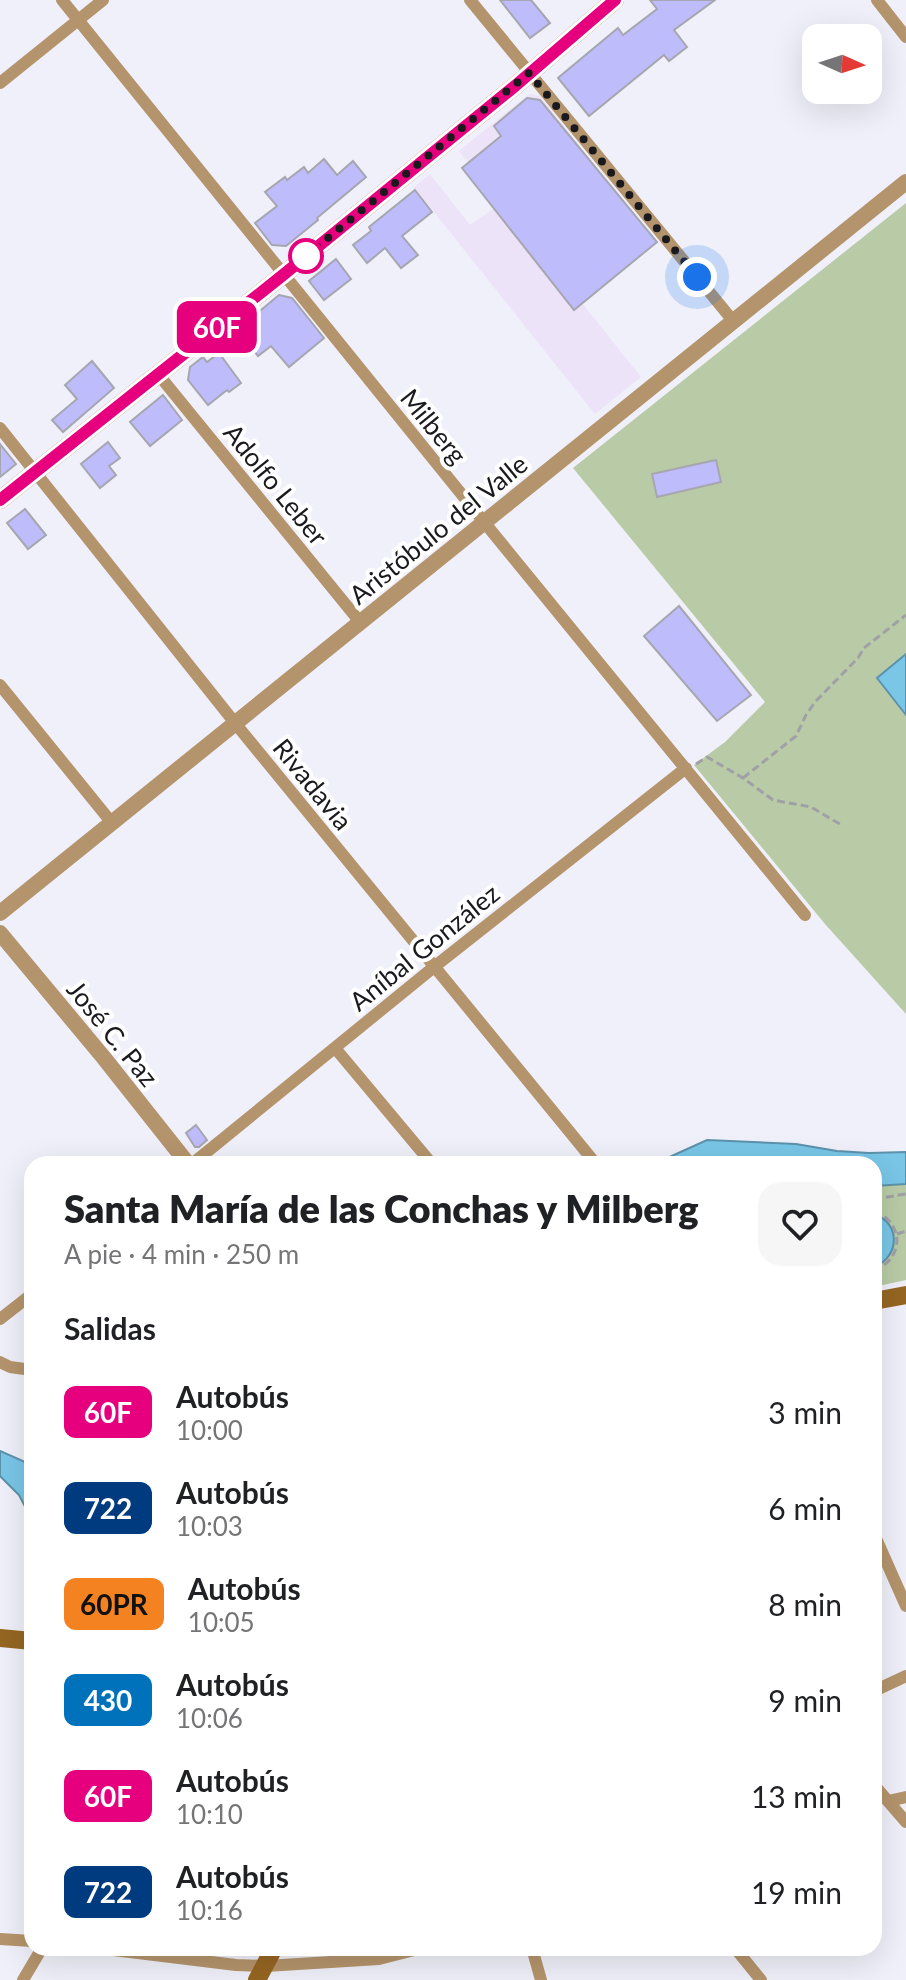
<!DOCTYPE html>
<html lang="es">
<head>
<meta charset="utf-8">
<style>
  :root { --surface:#fff; --page:#f6f6f6; --text:#202124; --muted:#757577 }
  body { margin:0; font-family:Lato,sans-serif; background:var(--page); color:var(--text); height:100vh; display:flex; flex-direction:column; font-size:30px; white-space:nowrap }
  * { box-sizing:border-box; margin:0 }
  p { font-size:26px; color:var(--muted) }
  .icon { flex:none; width:44px; height:44px; fill:none; stroke:currentColor; stroke-width:2; stroke-linecap:round; stroke-linejoin:round }
  .map { position:relative; flex:1; overflow:hidden }
  .sheet { position:absolute; left:24px; top:1156px; width:858px; height:800px; display:flex; flex-direction:column; background:var(--surface); border-radius:24px; box-shadow:0 8px 32px #0002 }
  .sheet>* { flex:none }
  .badge { padding:0 16px; border-radius:12px; font-size:28px; line-height:52px }
  .needle { width:52px; rotate:93deg }
  .controls { position:absolute; left:802px; top:24px; display:grid; gap:16px }
  .controls a { display:grid; place-items:center; width:80px; height:80px; border-radius:16px; background:var(--surface); box-shadow:0 8px 32px #0002; font-size:40px }
  .you { position:absolute; width:40px; height:40px; margin:-20px; border:6px solid #fff; border-radius:50%; background:#1a73e8; box-shadow:0 0 0 12px #1a73e833 }
  .map>.badge { position:absolute; translate:-50% -50%; box-shadow:0 0 0 4px #fff }
  h2 { padding:0 40px; font-size:30px; line-height:72px }
  .round { display:grid; place-items:center; flex:none; width:84px; height:84px; border-radius:24px; background:var(--page) }
  .summary { display:flex; align-items:center; justify-content:space-between; height:136px; padding:0 40px }
  h1 { font-size:38px; font-weight:800; line-height:60px }
  ul { padding:0; list-style:none }
  li { display:flex; align-items:center; gap:24px; height:96px; padding:0 40px }
  li div { flex:1 }
  li b { display:block; font-size:30px }
  li em { font-style:normal }
  li .badge { min-width:88px; font-weight:700; text-align:center }
  .map>svg:first-child { display:block }
</style>
</head>
<body>
<div class="map">
<svg width="906" height="1980" viewBox="0 0 906 1980">
  <rect width="100%" height="100%" fill="#f0f0fa"/>
  <!-- industrial -->
  <path fill="#ece3f8" d="M 529,94 L 540,96 L 656,243 L 582,303 L 641,377 L 595,414 L 414,187 L 430,174 L 470,225 L 500,204 L 459,151 Z"/>
  <!-- green -->
  <path fill="#b9cba6" d="M 906,203 L 906,1014 L 825,924 L 694,765 L 725,742 L 765,702 L 573,468 Z
    M 906,1184 L 906,1280 L 874,1287 L 874,1186 Z"/>
  <!-- water -->
  <path fill="#79c6e7" stroke="#5c92ab" stroke-width="2" d="M 906,654 L 906,715 L 877,678 Z
    M 707,1140 L 796,1144 L 837,1151 L 869,1153 L 906,1152 L 906,1184 L 874,1186 L 874,1164 L 654,1164 Z
    M 874,1214 C 901,1223 900,1257 874,1267 L 874,1251 C 882,1244 881,1236 874,1229 Z
    M 0,1451 L 23,1461 L 32,1468 L 32,1520 L 19,1495 L 0,1476 Z"/>
  <!-- building -->
  <path fill="#bfbcfc" stroke="#a6a6b0" stroke-width="2" d="M 500,0 L 531,0 L 550,23 L 530,38 Z
    M 650,0 L 715,0 L 674,30 L 687,47 L 669,61 L 664,55 L 589,116 L 558,78 L 618,28 L 623,35 L 657,9 Z
    M 527,98 L 540,100 L 657,242 L 574,310 L 462,168 L 501,136 L 494,126 Z
    M 324,159 L 337,175 L 353,161 L 366,177 L 317,218 L 318,220 L 286,246 L 272,245 L 255,223 L 277,206 L 265,192 L 285,177 L 287,180 L 304,167 L 308,173 Z
    M 415,190 L 432,212 L 402,236 L 418,255 L 401,268 L 385,248 L 367,263 L 353,245 L 371,231 L 369,227 Z
    M 336,259 L 351,279 L 324,300 L 309,281 Z
    M 279,295 L 292,298 L 324,338 L 289,367 L 271,346 L 258,356 L 237,330 Z
    M 219,353 L 241,383 L 229,392 L 227,390 L 208,405 L 188,380 L 190,367 L 203,357 L 207,362 Z
    M 92,361 L 114,388 L 63,432 L 52,420 L 77,399 L 65,385 Z
    M 163,395 L 182,420 L 150,446 L 130,422 Z
    M 108,442 L 120,458 L 109,466 L 116,475 L 100,488 L 81,464 Z
    M 0,444 L 16,464 L 0,477 Z
    M 716,460 L 721,482 L 657,497 L 652,474 Z
    M 25,509 L 46,535 L 28,549 L 7,523 Z
    M 679,606 L 751,695 L 717,721 L 644,636 Z
    M 196,1125 L 207,1140 L 199,1147 L 195,1147 L 186,1133 Z"/>
  <g fill="none" stroke-linecap="round" stroke-linejoin="round">
    <!-- path -->
    <path stroke="#a0a0a7" stroke-width="3" stroke-dasharray="8 4" stroke-linecap="butt" d="M 696,764 L 707,757 L 743,778 L 773,800 L 811,807 L 843,826
      M 743,778 L 796,736 L 806,715 L 815,702 L 858,658 L 864,648 L 906,615
      M 874,1199 L 906,1194
      M 874,1211 C 904,1222 905,1259 874,1270
      M 897,1234 L 906,1231
      M 874,1272 L 877,1285"/>
    <!-- minor -->
    <path stroke="#b4946c" stroke-width="12" d="M 62,0 L 484,522 L 805,915
      M 470,0 L 734,322
      M 877,0 L 906,37
      M 0,83 L 103,0
      M 158,374 L 360,622
      M 0,428 L 235,723 L 596,1164
      M 0,685 L 112,823
      M 335,1048 L 432,1164
      M 192,1164 L 434,967 L 686,768
      M 0,1319 L 32,1294
      M 0,1362 L 10,1367 L 32,1370
      M 874,1534 L 906,1606
      M 874,1691 L 906,1676
      M 874,1785 L 906,1822
      M 888,1801 L 906,1797
      M 0,1939 L 32,1941
      M 97,1948 L 236,1965 L 266,1966 L 379,1959 L 422,1948
      M 532,1948 L 541,1980
      M 735,1948 L 761,1980
      M 23,1980 L 42,1948"/>
    <!-- tertiary -->
    <path stroke="#b4946c" stroke-width="16" d="M 0,913 L 906,182
      M 0,933 L 104,1058 L 188,1164"/>
    <!-- secondary -->
    <path stroke="#956622" stroke-width="18" d="M 0,500 L 283,275 L 515,86 L 615,0
      M 874,1301 L 906,1295
      M 0,1638 L 32,1641
      M 257,1980 L 274,1948"/>
  </g>
  <g fill="none" stroke-linecap="round" stroke-linejoin="round">
    <defs>
      <path id="line" d="M 0,500 L 283,275 L 515,86 L 615,0"/>
    </defs>
    <!-- line casing -->
    <use href="#line" stroke="#fff" stroke-width="18"/>
    <!-- line -->
    <use href="#line" stroke="#e6007e" stroke-width="12"/>
    <!-- walk -->
    <path stroke="#1a1a1e" stroke-width="8" stroke-dasharray="0 14.4" d="M 306,256 L 529,73 L 697,277"/>
  </g>
  <!-- markers -->
  <circle fill="#fff" stroke="#e6007e" stroke-width="4" cx="306" cy="256" r="16"/>
  <g text-anchor="middle" dominant-baseline="central" stroke-width="8" stroke-linejoin="round" paint-order="stroke">
    <!-- street labels -->
    <g font-size="26" fill="#1a1a1e" stroke="#fff">
      <text transform="translate(434 426) rotate(51)">Milberg</text>
      <text transform="translate(276 484) rotate(51)">Adolfo Leber</text>
      <text transform="translate(438 529) rotate(-39)">Aristóbulo del Valle</text>
      <text transform="translate(313 784) rotate(51)">Rivadavia</text>
      <text transform="translate(424 947) rotate(-39)">Aníbal González</text>
      <text transform="translate(113 1033) rotate(51)">José C. Paz</text>
    </g>
  </g>
</svg>
<div class="controls">
<a><svg class="needle" viewBox="-14 -14 28 28"><path d="M0-13l5 13h-10z" fill="#e53935"/><path d="M0 13l5-13h-10z" fill="#757577"/></svg></a>
</div>
<div class="you" style="left:697px;top:277px"></div>
<b class="badge" style="left:217px;top:327px;background:#e6007e;color:#fff">60F</b>
<section class="sheet">
<div class="summary"><div><h1>Santa María de las Conchas y Milberg</h1><p>A pie · 4 min · 250 m</p></div><a class="round"><svg class="icon" aria-label="heart" viewBox="0 0 24 24"><path d="M12 20l-8-8c-3-5 5-10 8-4 3-6 11-1 8 4z"/></svg></a></div>
<h2>Salidas</h2>
<ul>
<li><span class="badge" style="background:#e6007e;color:#fff">60F</span><div><b>Autobús</b><p>10:00</p></div><em>3 min</em></li>
<li><span class="badge" style="background:#003b80;color:#fff">722</span><div><b>Autobús</b><p>10:03</p></div><em>6 min</em></li>
<li><span class="badge" style="background:#f58220;color:#111">60PR</span><div><b>Autobús</b><p>10:05</p></div><em>8 min</em></li>
<li><span class="badge" style="background:#0072bc;color:#fff">430</span><div><b>Autobús</b><p>10:06</p></div><em>9 min</em></li>
<li><span class="badge" style="background:#e6007e;color:#fff">60F</span><div><b>Autobús</b><p>10:10</p></div><em>13 min</em></li>
<li><span class="badge" style="background:#003b80;color:#fff">722</span><div><b>Autobús</b><p>10:16</p></div><em>19 min</em></li>
</ul>
</section>
</div>
</body>
</html>
